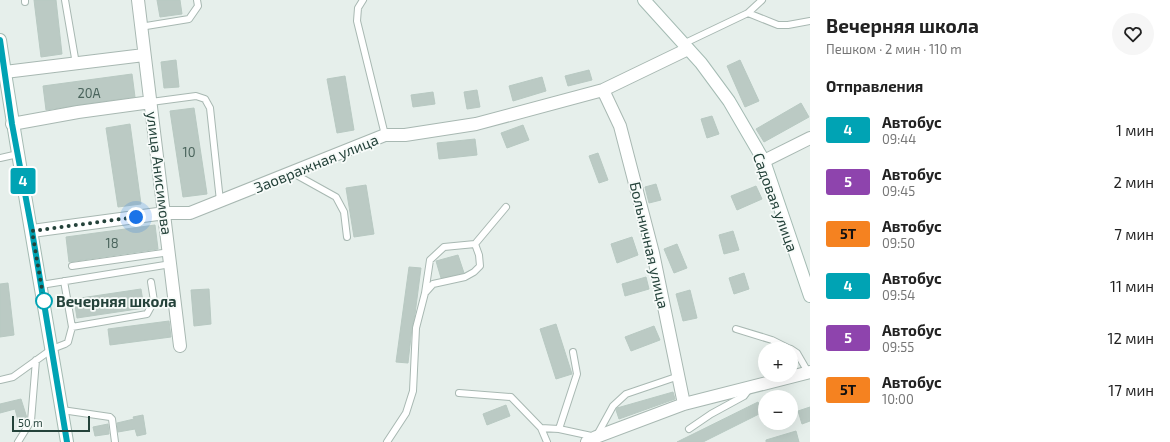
<!DOCTYPE html>
<html lang="ru">
<head>
<meta charset="utf-8">
<style>
  :root { --surface:#fff; --page:#f6f6f6; --text:#222; --muted:#767676 }
  body { margin:0; font-family:"Exo 2",sans-serif; background:var(--page); color:var(--text); height:100vh; display:flex; flex-direction:column; font-size:15px; white-space:nowrap }
  * { box-sizing:border-box; margin:0 }
  p { font-size:13px; color:var(--muted) }
  .icon { flex:none; width:22px; height:22px; fill:none; stroke:currentColor; stroke-width:2; stroke-linecap:round; stroke-linejoin:round }
  .map { position:relative; flex:1; overflow:hidden }
  .details { display:flex; flex-direction:column; background:var(--surface); width:360px }
  .details>* { flex:none }
  .badge { padding:0 8px; border-radius:3px; font-size:14px; line-height:26px }
  .buttons { position:absolute; left:758px; top:342px; display:grid; gap:8px }
  .buttons a { display:grid; place-items:center; width:40px; height:40px; border-radius:50%; background:var(--surface); box-shadow:0 4px 16px #0002; font-size:20px }
  .scale { position:absolute; left:12px; bottom:10px; width:78px; box-sizing:border-box; padding-left:4px; border:2px solid #24423a; border-top:0; font-size:11px; line-height:14px; white-space:nowrap; color:#24423a; -webkit-text-stroke:3px #f7fbf9; paint-order:stroke }
  .you { position:absolute; width:20px; height:20px; margin:-10px; border:3px solid #fff; border-radius:50%; background:#1a73e8; box-shadow:0 0 0 6px #1a73e833 }
  .map>.badge { position:absolute; translate:-50% -50%; box-shadow:0 0 0 2px #fff }
  h2 { padding:0 16px; font-size:15px; line-height:36px }
  .round { display:grid; place-items:center; flex:none; width:42px; height:42px; border-radius:21px; background:var(--page) }
  .summary { display:flex; align-items:center; justify-content:space-between; height:68px; padding:0 16px }
  h1 { font-size:19px; font-weight:700; line-height:30px }
  ul { padding:0; list-style:none }
  li { display:flex; align-items:center; gap:12px; height:52px; padding:0 16px }
  li div { flex:1 }
  li b { display:block; font-size:15px }
  li em { font-style:normal }
  li .badge { min-width:44px; font-weight:700; text-align:center }
  main { display:flex; flex:1; min-height:0 }
  .map>svg:first-child { display:block }
</style>
</head>
<body>
<main>
<div class="map">
<svg width="810" height="442" viewBox="0 0 810 442">
  <rect width="100%" height="100%" fill="#e6efeb"/>
  <!-- building -->
  <path fill="#bbcac4" stroke="#b8c9c2" d="M 34,0 L 56,0 L 62,54 L 41,57 Z
    M 157,0 L 180,0 L 182,14 L 160,17 Z
    M 176,60 L 179,87 L 164,88 L 161,62 Z
    M 740,60 L 759,101 L 745,107 L 727,66 Z
    M 589,70 L 592,80 L 568,86 L 565,76 Z
    M 132,74 L 135,97 L 46,110 L 43,86 Z
    M 345,76 L 354,130 L 337,133 L 327,79 Z
    M 542,77 L 546,91 L 513,101 L 509,86 Z
    M 477,90 L 480,107 L 467,109 L 464,92 Z
    M 433,92 L 435,104 L 413,107 L 411,95 Z
    M 801,103 L 809,117 L 764,142 L 756,129 Z
    M 194,108 L 207,194 L 183,197 L 170,111 Z
    M 712,116 L 719,134 L 707,138 L 701,119 Z
    M 130,124 L 141,204 L 118,207 L 106,128 Z
    M 523,125 L 529,140 L 507,148 L 501,133 Z
    M 475,139 L 477,155 L 439,159 L 437,143 Z
    M 598,153 L 608,180 L 599,183 L 589,156 Z
    M 656,184 L 661,200 L 649,203 L 645,187 Z
    M 366,185 L 374,234 L 354,237 L 346,188 Z
    M 756,186 L 762,199 L 737,210 L 731,196 Z
    M 155,225 L 158,249 L 69,262 L 66,237 Z
    M 733,231 L 739,250 L 724,254 L 719,235 Z
    M 632,237 L 638,255 L 617,263 L 611,244 Z
    M 677,244 L 687,268 L 674,273 L 664,249 Z
    M 458,255 L 464,273 L 441,278 L 436,261 Z
    M 409,267 L 421,268 L 415,314 L 412,328 L 408,363 L 396,362 Z
    M 744,273 L 749,289 L 734,294 L 729,278 Z
    M 646,277 L 649,289 L 625,296 L 622,284 Z
    M 8,283 L 14,335 L 0,337 L 0,284 Z
    M 141,289 L 144,308 L 77,318 L 74,299 Z
    M 209,289 L 211,324 L 194,326 L 191,290 Z
    M 690,290 L 697,318 L 683,321 L 676,294 Z
    M 169,321 L 171,337 L 110,345 L 108,329 Z
    M 556,324 L 572,374 L 556,379 L 540,329 Z
    M 654,326 L 660,340 L 631,351 L 625,337 Z
    M 673,392 L 675,399 L 619,419 L 616,410 L 617,408 Z
    M 21,399 L 27,418 L 25,423 L 19,424 L 15,409 L 0,413 L 0,404 Z
    M 758,402 L 763,412 L 703,442 L 677,442 Z
    M 506,405 L 510,416 L 487,425 L 483,414 Z
    M 810,407 L 810,421 L 802,424 L 798,411 Z
    M 143,415 L 146,434 L 137,436 L 135,429 L 118,432 L 117,423 L 134,419 L 133,417 Z
    M 108,424 L 109,434 L 95,436 L 93,427 Z
    M 796,431 L 799,442 L 766,442 L 766,440 Z"/>
  <g fill="none" stroke-linecap="round" stroke-linejoin="round">
    <defs>
      <path id="lane" d="M 25,0 L 25,2
        M 65,0 L 76,64
        M 363,0 L 358,8 L 357,21 L 385,135
        M 748,13 L 778,25 L 788,25 L 810,21
        M 140,27 L 189,19 L 198,6 L 197,0
        M 683,44 L 748,13 L 762,0
        M 151,102 L 196,96 L 205,99 L 210,108 L 220,201
        M 0,158 L 18,154
        M 291,172 L 336,197 L 344,212 L 347,237
        M 72,266 L 170,252
        M 64,281 L 72,327 L 147,314 L 154,301 L 151,282
        M 41,285 L 171,264
        M 425,293 L 430,260 L 444,247 L 475,244
        M 736,329 L 772,340 L 790,349
        M 791,349 L 797,353 L 808,372
        M 0,380 L 13,377 L 52,349 L 65,344 L 68,342 L 72,327
        M 459,393 L 511,397 L 541,428 L 559,429 L 596,437 L 613,406 L 626,394 L 679,376
        M 62,410 L 110,417 L 112,419 L 115,442
        M 541,428 L 547,442
        M 559,429 L 577,374 L 573,352
        M 689,429 L 711,414 L 744,396 L 750,388
        M 18,442 L 31,421 L 36,360
        M 387,442 L 406,413 L 413,391 L 416,328 L 425,293 L 433,284 L 465,277 L 474,272 L 480,266 L 479,255 L 475,244 L 506,207"/>
      <path id="street" d="M 138,0 L 180,346
        M 5,72 L 144,55
        M 603,90 L 620,126 L 653,253 L 684,404
        M 12,124 L 78,112 L 151,102
        M 764,161 L 810,138
        M 32,231 L 165,213 L 190,213 L 385,135 L 405,135 L 476,124 L 603,90 L 688,49
        M 587,442 L 596,437 L 684,404 L 810,372"/>
      <path id="secondary" d="M 644,0 L 701,63 L 729,101 L 764,161 L 810,296
        M 0,40 C 20,174 45,308 67,442"/>
    </defs>
    <!-- lane casing -->
    <use href="#lane" stroke="#a8b8b2" stroke-width="8"/>
    <!-- street casing -->
    <use href="#street" stroke="#a8b8b2" stroke-width="14"/>
    <!-- secondary casing -->
    <use href="#secondary" stroke="#a4bbb3" stroke-width="14"/>
    <!-- lane -->
    <use href="#lane" stroke="#fff" stroke-width="6"/>
    <!-- street -->
    <use href="#street" stroke="#fff" stroke-width="12"/>
    <!-- secondary -->
    <use href="#secondary" stroke="#fff" stroke-width="12"/>
  </g>
  <g fill="none" stroke-linecap="round" stroke-linejoin="round">
    <defs>
      <path id="line" d="M 0,40 L 12,124 L 32,231 L 67,442"/>
    </defs>
    <!-- line casing -->
    <use href="#line" stroke="#fff" stroke-width="9"/>
    <!-- line -->
    <use href="#line" stroke="#00a3b4" stroke-width="6"/>
    <!-- walk -->
    <path stroke="#24423a" stroke-width="4" stroke-dasharray="0 7.2" d="M 44,301 L 32,231 L 136,217"/>
  </g>
  <!-- markers -->
  <circle fill="#fff" stroke="#00a3b4" stroke-width="2" cx="44" cy="301" r="8"/>
  <g text-anchor="middle" dominant-baseline="central" stroke-width="3.5" stroke-linejoin="round" paint-order="stroke">
    <!-- number labels -->
    <g font-size="13" fill="#4a645c">
      <text x="89" y="93">20А</text>
      <text x="189" y="152">10</text>
      <text x="112" y="243">18</text>
    </g>
    <!-- street labels -->
    <g font-size="15" fill="#24423a" stroke="#f7fbf9">
      <text transform="translate(316 163) rotate(-22)">Заовражная улица</text>
      <text transform="translate(160 173) rotate(83)">улица Анисимова</text>
      <text transform="translate(776 202) rotate(70)">Садовая улица</text>
      <text transform="translate(650 245) rotate(77)">Больничная улица</text>
    </g>
    <!-- stop labels -->
    <g font-size="15" font-weight="bold" fill="#24423a" stroke="#f7fbf9" text-anchor="start">
      <text x="56" y="301">Вечерняя школа</text>
    </g>
  </g>
</svg>
<div class="buttons">
<a>+</a>
<a>−</a>
</div>
<div class="scale">50 m</div>
<div class="you" style="left:136px;top:217px"></div>
<b class="badge" style="left:23px;top:181px;background:#00a3b4;color:#fff">4</b>
</div>
<section class="details">
<div class="summary"><div><h1>Вечерняя школа</h1><p>Пешком · 2 мин · 110 m</p></div><a class="round"><svg class="icon" aria-label="heart" viewBox="0 0 24 24"><path d="M12 20l-8-8c-3-5 5-10 8-4 3-6 11-1 8 4z"/></svg></a></div>
<h2>Отправления</h2>
<ul>
<li><span class="badge" style="background:#00a3b4;color:#fff">4</span><div><b>Автобус</b><p>09:44</p></div><em>1 мин</em></li>
<li><span class="badge" style="background:#8e44ad;color:#fff">5</span><div><b>Автобус</b><p>09:45</p></div><em>2 мин</em></li>
<li><span class="badge" style="background:#f58220;color:#111">5Т</span><div><b>Автобус</b><p>09:50</p></div><em>7 мин</em></li>
<li><span class="badge" style="background:#00a3b4;color:#fff">4</span><div><b>Автобус</b><p>09:54</p></div><em>11 мин</em></li>
<li><span class="badge" style="background:#8e44ad;color:#fff">5</span><div><b>Автобус</b><p>09:55</p></div><em>12 мин</em></li>
<li><span class="badge" style="background:#f58220;color:#111">5Т</span><div><b>Автобус</b><p>10:00</p></div><em>17 мин</em></li>
</ul>
</section>
</main>
</body>
</html>
